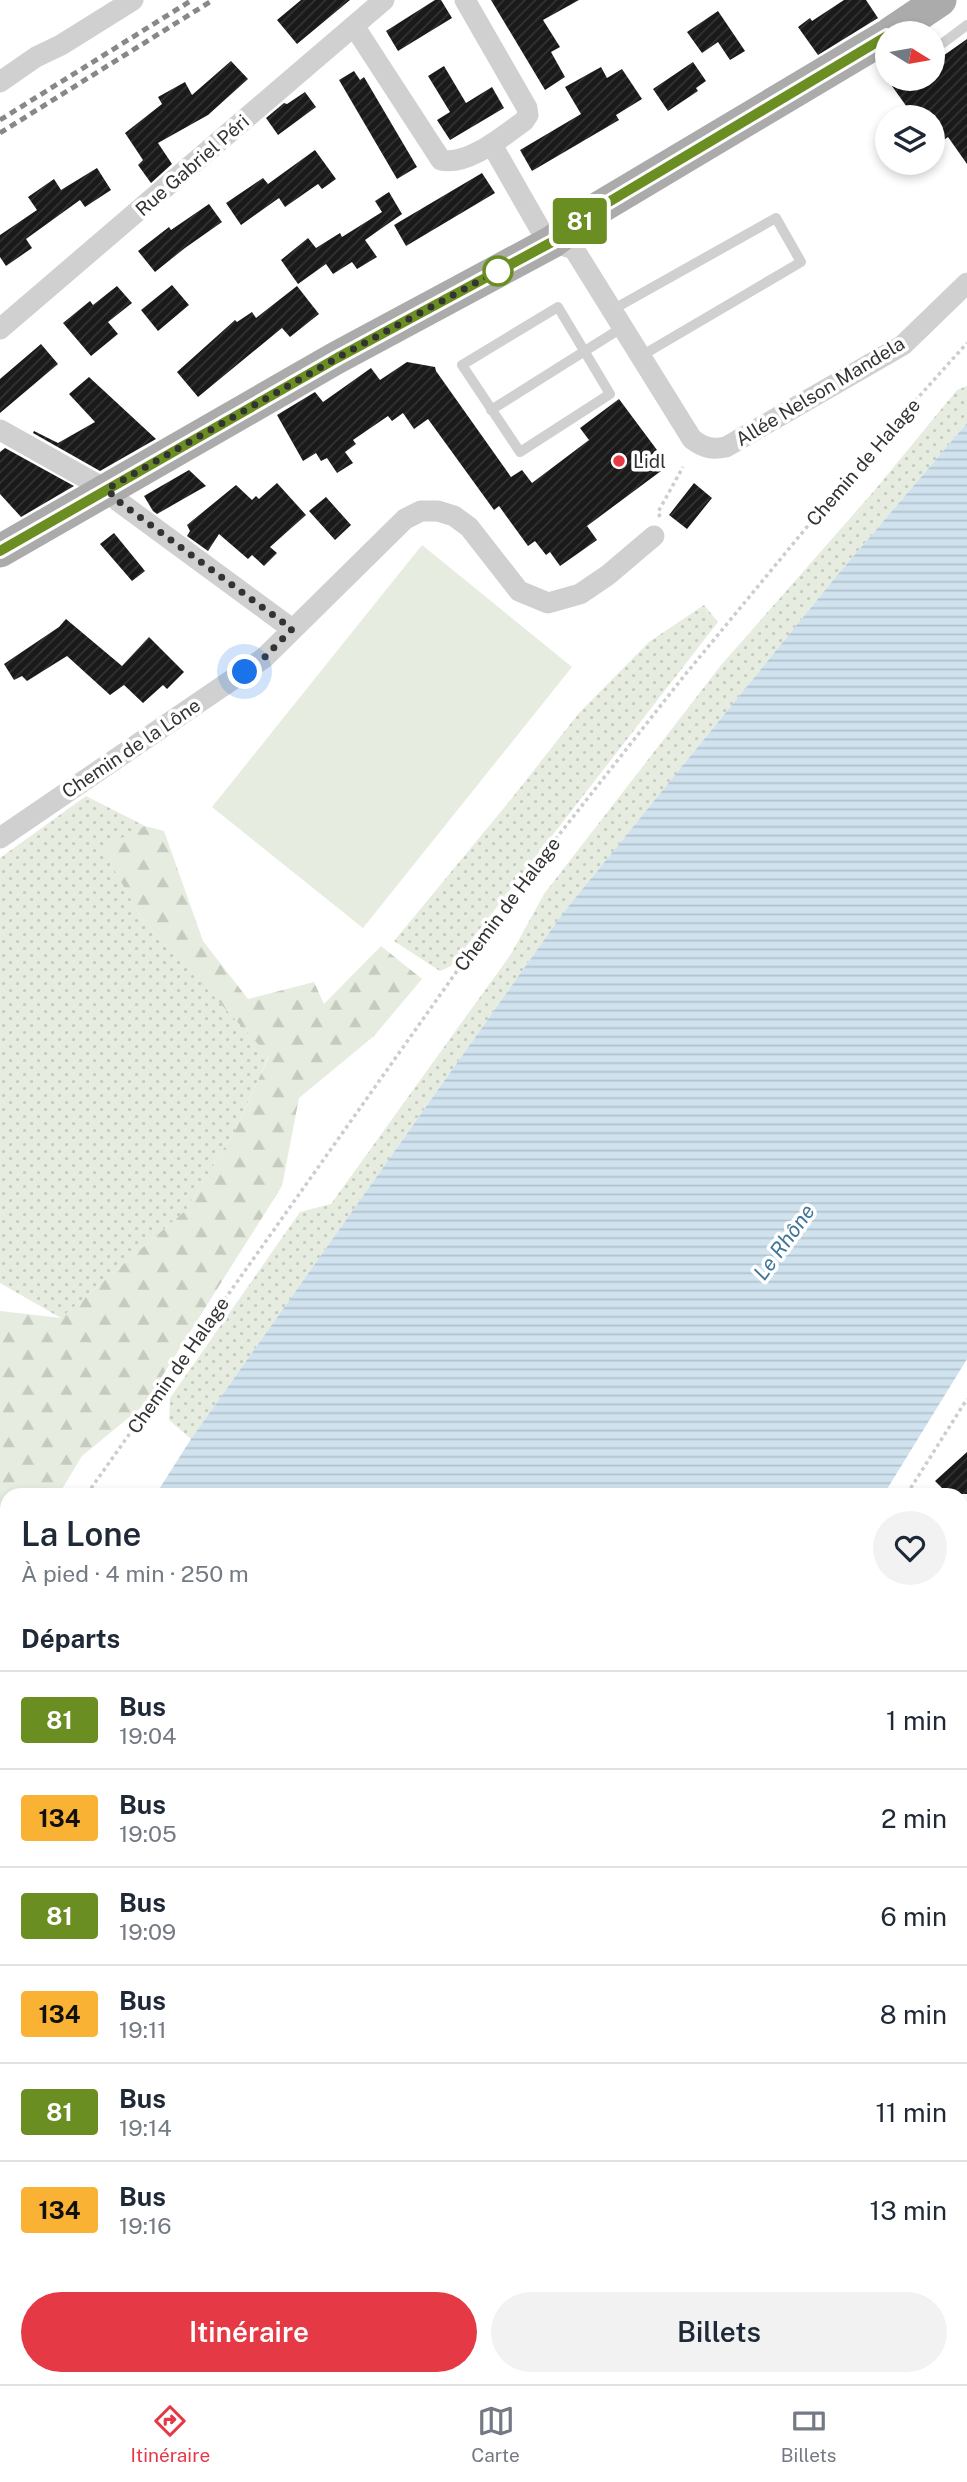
<!DOCTYPE html>
<html lang="fr">
<head>
<meta charset="utf-8">
<style>
  :root { --surface:#fff; --page:#f2f2f3; --text:#1f2937; --muted:#747a83; --line:#e0e1e3; --accent:#e63946 }
  body { margin:0; font-family:"Public Sans",sans-serif; background:var(--page); color:var(--text); height:100vh; display:flex; flex-direction:column; font-size:26px; white-space:nowrap }
  * { box-sizing:border-box; margin:0 }
  p { font-size:23px; color:var(--muted) }
  .icon { flex:none; width:38px; height:38px; fill:none; stroke:currentColor; stroke-width:2; stroke-linecap:round; stroke-linejoin:round }
  .map { position:relative; flex:1; overflow:hidden }
  .sheet { position:absolute; left:0px; top:1488px; width:968px; height:898px; display:flex; flex-direction:column; background:var(--surface); border-radius:21px 21px 0 0; box-shadow:0 4px 10px #0003 }
  .sheet>* { flex:none }
  .badge { padding:0 14px; border-radius:5px; font-size:24px; line-height:46px }
  .needle { width:46px; rotate:101deg }
  .buttons { position:absolute; left:875px; top:21px; display:grid; gap:14px }
  .buttons a { display:grid; place-items:center; width:70px; height:70px; border-radius:50%; background:var(--surface); box-shadow:0 4px 10px #0003; font-size:35px }
  .you { position:absolute; width:35px; height:35px; margin:-18px; border:5px solid #fff; border-radius:50%; background:#1a73e8; box-shadow:0 0 0 10px #1a73e833 }
  .map>.badge { position:absolute; translate:-50% -50%; box-shadow:0 0 0 4px #fff }
  h2 { padding:0 21px; font-size:26px; line-height:63px }
  .round { display:grid; place-items:center; flex:none; width:74px; height:74px; border-radius:37px; background:var(--page) }
  .overview { display:flex; align-items:center; justify-content:space-between; height:119px; padding:0 21px }
  h1 { font-size:33px; font-weight:600; line-height:52px }
  .button { display:flex; gap:14px; margin-top:auto; padding:14px 21px }
  .button a { flex:1; height:80px; border-radius:42px; background:var(--accent); color:#fff; font-size:28px; font-weight:600; line-height:80px; text-align:center }
  .button a+a { background:var(--page); color:var(--text) }
  ul { padding:0; list-style:none }
  li { display:flex; align-items:center; gap:21px; height:98px; padding:0 21px; border-top:2px solid var(--line) }
  li div { flex:1 }
  li b { display:block; font-size:26px }
  li em { font-style:normal }
  li .badge { min-width:77px; font-weight:700; text-align:center }
  .menu { display:flex; justify-content:space-around; align-items:center; height:98px; border-top:2px solid var(--line); background:var(--surface); font-size:19px; color:var(--muted) }
  .menu a { display:grid; justify-items:center; gap:4px }
  .menu .current { color:var(--accent) }
  .map>svg:first-child { display:block }
</style>
</head>
<body>
<div class="map">
<svg width="967" height="2384" viewBox="0 0 967 2384">
  <defs>
    <pattern id="grass-dots" width="8" height="8" patternUnits="userSpaceOnUse" patternTransform="scale(1.75)"><rect width="8" height="8" fill="#e6ecdf"/><path d="M2 2h.1M6 6h.1" fill="none" stroke="#c6cbc0" stroke-width="1.8" stroke-linecap="round"/></pattern>
    <pattern id="forest-firs" width="22" height="20" patternUnits="userSpaceOnUse" patternTransform="scale(1.75)"><rect width="22" height="20" fill="#e6ecdf"/><path d="M5 1l3.5 6h-7zM16 11l3.5 6h-7z" fill="#c6cbc0"/></pattern>
    <pattern id="water-rules" width="6" height="5" patternUnits="userSpaceOnUse" patternTransform="scale(1.75)"><rect width="6" height="5" fill="#cfe2ee"/><path d="M0 2.5h6" fill="none" stroke="#b2c2cd"/></pattern>
    <pattern id="building-hatch" width="6" height="6" patternUnits="userSpaceOnUse" patternTransform="scale(1.75)"><rect width="6" height="6" fill="#1a1a1a"/><path d="M-1 1l2-2M0 6l6-6M5 7l2-2" fill="none" stroke="#333"/></pattern>
  </defs>
  <rect width="100%" height="100%" fill="#fff"/>
  <!-- grass -->
  <path fill="url(#grass-dots)" d="M 967,386 L 967,423 L 834,579 L 563,913 L 191,1439 L 169,1420 L 170,1398 L 300,1212 L 331,1204 L 511,954 L 544,894 L 722,664 L 874,491 L 957,390 Z
    M 704,605 L 718,622 L 451,966 L 440,971 L 394,941 L 512,798 L 579,713 L 649,642 Z
    M 86,796 L 145,826 L 103,849 L 142,919 L 269,1055 L 237,1127 L 186,1210 L 61,1318 L 0,1283 L 0,858 Z"/>
  <!-- forest -->
  <path fill="url(#forest-firs)" d="M 145,826 L 164,831 L 203,941 L 248,999 L 314,982 L 324,1004 L 381,946 L 422,979 L 374,1036 L 299,1098 L 282,1186 L 144,1405 L 82,1456 L 59,1494 L 7,1494 L 7,1582 L 0,1594 L 0,1311 L 61,1318 L 186,1210 L 237,1127 L 269,1056 L 142,919 L 102,848 Z"/>
  <!-- park -->
  <path fill="#e6ecdf" d="M 422,545 L 572,667 L 363,928 L 212,807 Z"/>
  <!-- water -->
  <path fill="url(#water-rules)" d="M 967,423 L 967,1359 L 884,1494 L 156,1494 L 191,1439 L 563,913 L 834,579 Z
    M 7,1732 L 7,2378 L 283,2378 L 279,2384 L 0,2384 L 0,1743 Z"/>
  <!-- building -->
  <path fill="url(#building-hatch)" d="M 301,0 L 350,0 L 297,44 L 277,20 Z
    M 435,0 L 441,0 L 452,18 L 398,51 L 386,31 Z
    M 491,0 L 579,0 L 543,20 L 560,47 L 551,52 L 565,77 L 545,90 Z
    M 844,0 L 866,0 L 878,18 L 818,55 L 798,27 L 810,18 L 812,21 Z
    M 718,11 L 745,51 L 730,60 L 718,42 L 702,53 L 687,32 Z
    M 967,39 L 967,164 L 948,137 L 941,142 L 933,130 L 933,117 L 914,117 L 892,86 L 902,79 L 933,79 L 933,63 Z
    M 231,61 L 248,79 L 208,115 L 158,143 L 172,164 L 151,183 L 138,165 L 143,160 L 125,133 L 162,104 L 158,97 L 185,82 L 192,95 Z
    M 693,62 L 706,81 L 696,88 L 698,91 L 668,111 L 653,89 Z
    M 444,66 L 466,103 L 492,87 L 504,108 L 450,140 L 437,120 L 450,112 L 428,76 Z
    M 601,67 L 607,78 L 622,69 L 642,99 L 616,115 L 619,120 L 532,171 L 520,150 L 581,114 L 565,87 Z
    M 354,71 L 360,80 L 364,77 L 417,167 L 397,179 L 339,80 Z
    M 305,92 L 316,107 L 278,135 L 266,118 L 284,103 L 287,104 Z
    M 315,150 L 336,179 L 322,189 L 318,184 L 285,207 L 279,198 L 241,225 L 226,203 L 263,178 L 268,184 Z
    M 97,168 L 111,190 L 85,207 L 80,200 L 26,239 L 32,248 L 6,266 L 0,257 L 0,235 L 37,210 L 28,197 L 54,179 L 61,190 Z
    M 482,173 L 495,193 L 406,246 L 394,225 Z
    M 389,192 L 402,214 L 365,240 L 377,257 L 357,269 L 352,262 L 333,274 L 326,264 L 298,284 L 281,260 L 308,238 L 316,248 L 340,233 L 342,237 L 382,212 L 375,201 Z
    M 209,204 L 222,222 L 185,248 L 155,272 L 138,251 L 169,227 L 171,230 Z
    M 172,285 L 189,305 L 158,331 L 141,310 Z
    M 117,286 L 132,303 L 108,322 L 118,334 L 91,356 L 63,323 L 90,301 L 93,305 Z
    M 297,286 L 319,314 L 290,337 L 282,328 L 198,397 L 177,372 L 235,320 L 237,322 L 252,312 L 256,318 Z
    M 41,344 L 58,364 L 0,413 L 0,379 Z
    M 407,362 L 435,367 L 436,371 L 511,477 L 522,470 L 532,483 L 589,440 L 580,428 L 619,399 L 657,450 L 650,456 L 661,471 L 587,526 L 597,540 L 560,566 L 550,552 L 546,555 L 535,541 L 528,546 L 499,506 L 494,510 L 428,419 L 414,429 L 403,413 L 392,421 L 388,416 L 353,440 L 356,444 L 345,452 L 353,463 L 337,473 L 327,458 L 321,461 L 316,453 L 303,461 L 277,415 L 315,392 L 323,402 L 371,368 L 380,380 Z
    M 89,377 L 156,439 L 100,471 L 33,433 L 34,431 L 58,443 L 95,422 L 69,394 Z
    M 5,448 L 74,486 L 21,517 L 0,494 L 0,452 Z
    M 189,470 L 206,486 L 157,514 L 153,511 L 144,496 Z
    M 277,483 L 306,515 L 270,547 L 277,553 L 264,566 L 252,555 L 248,559 L 219,534 L 208,551 L 187,536 L 190,531 L 187,525 L 236,485 L 252,500 L 256,496 L 259,499 Z
    M 694,483 L 712,498 L 687,529 L 669,515 Z
    M 326,497 L 351,525 L 335,540 L 309,511 Z
    M 114,533 L 145,571 L 132,581 L 100,544 Z
    M 66,619 L 122,666 L 149,637 L 184,672 L 167,689 L 163,685 L 143,703 L 124,685 L 110,695 L 67,656 L 27,681 L 22,676 L 14,680 L 4,664 L 59,627 Z
    M 967,1452 L 967,1494 L 948,1494 L 935,1481 Z"/>
  <g fill="none" stroke-linecap="round" stroke-linejoin="round">
    <!-- path -->
    <path stroke="#cdcdcd" stroke-width="3.5" stroke-dasharray="3.5 3.5" stroke-linecap="butt" d="M 660,517 L 658,512 L 683,467
      M 87,1494 L 503,906 L 684,676 L 863,459 L 967,343
      M 907,1494 L 967,1399
      M 0,1633 L 7,1622
      M 304,2384 L 308,2378"/>
    <!-- lane -->
    <path stroke="#d0d0d0" stroke-width="10" d="M 943,43 L 967,25
      M 558,307 L 610,394 L 520,452 L 462,365 Z
      M 612,310 L 776,218 L 801,262 L 641,356
      M 491,410 L 623,327
      M 961,1697 L 967,1682
      M 961,1816 L 967,1823"/>
    <!-- street -->
    <path stroke="#d0d0d0" stroke-width="21" d="M 354,26 L 441,160 C 468,166 503,136 524,121 L 528,115 L 527,108 L 465,0
      M 0,82 L 36,57 L 61,45 L 133,0
      M 492,145 L 540,229 L 552,242 L 574,249 L 692,439 C 704,448 712,450 726,447 L 903,345 L 967,283
      M 0,329 L 384,0
      M 0,430 L 107,490 L 118,501 L 292,629
      M 0,838 L 264,658 L 405,519 L 421,511 L 438,511 L 454,516 L 469,527 L 519,591 L 548,603 L 580,594 L 608,575 L 654,536
      M 961,1538 L 967,1532
      M 961,2123 L 967,2120
      M 961,2273 L 967,2270
      M 666,2378 L 670,2384
      M 868,2378 L 869,2384
      M 596,2384 L 601,2378
      M 837,2384 L 847,2378"/>
    <!-- secondary -->
    <path stroke="#bdbdbd" stroke-width="30" d="M 961,2089 L 967,2086
      M 482,2384 L 488,2378"/>
    <!-- primary -->
    <path stroke="#ababab" stroke-width="33" d="M 891,33 L 940,0
      M 0,551 L 336,358 L 552,242 L 597,209 L 887,36"/>
    <!-- rail -->
    <path stroke="#888" stroke-width="5" stroke-dasharray="7 5" stroke-linecap="butt" d="M 0,120 L 192,0
      M 0,133 L 213,0"/>
  </g>
  <g fill="none" stroke-linecap="round" stroke-linejoin="round">
    <defs>
      <path id="line" d="M 0,551 L 337,358 L 552,242 L 597,209 L 887,36"/>
    </defs>
    <!-- line casing -->
    <use href="#line" stroke="#fff" stroke-width="16"/>
    <!-- line -->
    <use href="#line" stroke="#6b8e23" stroke-width="10"/>
    <!-- walk -->
    <path stroke="#333" stroke-width="7" stroke-dasharray="0 12.6" d="M 245,672 L 264,658 L 292,629 L 118,501 L 107,489 L 337,358 L 505,267 L 498,271"/>
  </g>
  <!-- markers -->
  <circle fill="#fff" stroke="#6b8e23" stroke-width="3.5" cx="498" cy="271" r="14"/>
  <circle fill="#e63946" stroke="#fff" stroke-width="2.5" cx="619" cy="461" r="7"/>
  <g text-anchor="middle" dominant-baseline="central" stroke-width="7" stroke-linejoin="round" paint-order="stroke">
    <!-- street labels -->
    <g font-size="19" fill="#333" stroke="#fff">
      <text transform="translate(192 165) rotate(-41)">Rue Gabriel Péri</text>
      <text transform="translate(820 391) rotate(-31)">Allée Nelson Mandela</text>
      <text transform="translate(863 462) rotate(-49)">Chemin de Halage</text>
      <text transform="translate(131 748) rotate(-34)">Chemin de la Lône</text>
      <text transform="translate(507 904) rotate(-53)">Chemin de Halage</text>
      <text transform="translate(178 1365) rotate(-55)">Chemin de Halage</text>
    </g>
    <!-- poi labels -->
    <g font-size="19" fill="#333" stroke="#fff" text-anchor="start">
      <text x="633" y="461">Lidl</text>
    </g>
    <!-- water labels -->
    <g font-size="21" font-style="italic" fill="#3f7597" stroke="#fff">
      <text transform="translate(784 1242) rotate(-54)">Le Rhône</text>
    </g>
  </g>
</svg>
<div class="buttons">
<a><svg class="needle" viewBox="-14 -14 28 28"><path d="M0-13l5 13h-10z" fill="#e53935"/><path d="M0 13l5-13h-10z" fill="#747a83"/></svg></a>
<a><svg class="icon" aria-label="layers" viewBox="0 0 24 24"><path d="M12 4l9 5-9 5-9-5zM3 14l9 5 9-5"/></svg></a>
</div>
<div class="you" style="left:245px;top:672px"></div>
<b class="badge" style="left:580px;top:221px;background:#6b8e23;color:#fff">81</b>
<section class="sheet">
<div class="overview"><div><h1>La Lone</h1><p>À pied · 4 min · 250 m</p></div><a class="round"><svg class="icon" aria-label="heart" viewBox="0 0 24 24"><path d="M12 20l-8-8c-3-5 5-10 8-4 3-6 11-1 8 4z"/></svg></a></div>
<h2>Départs</h2>
<ul>
<li><span class="badge" style="background:#6b8e23;color:#fff">81</span><div><b>Bus</b><p>19:04</p></div><em>1 min</em></li>
<li><span class="badge" style="background:#f9b233;color:#111">134</span><div><b>Bus</b><p>19:05</p></div><em>2 min</em></li>
<li><span class="badge" style="background:#6b8e23;color:#fff">81</span><div><b>Bus</b><p>19:09</p></div><em>6 min</em></li>
<li><span class="badge" style="background:#f9b233;color:#111">134</span><div><b>Bus</b><p>19:11</p></div><em>8 min</em></li>
<li><span class="badge" style="background:#6b8e23;color:#fff">81</span><div><b>Bus</b><p>19:14</p></div><em>11 min</em></li>
<li><span class="badge" style="background:#f9b233;color:#111">134</span><div><b>Bus</b><p>19:16</p></div><em>13 min</em></li>
</ul>
<div class="button"><a>Itinéraire</a><a>Billets</a></div>
</section>
</div>
<nav class="menu">
<a class="current"><svg class="icon" aria-label="directions" viewBox="0 0 24 24"><path d="M12 3l9 9-9 9-9-9zM9 14v-3h6M13 9l2 2-2 2"/></svg>Itinéraire</a>
<a><svg class="icon" aria-label="map" viewBox="0 0 24 24"><path d="M3 6l6-2 6 2 6-2v14l-6 2-6-2-6 2zM9 4v14M15 6v14"/></svg>Carte</a>
<a><svg class="icon" aria-label="tickets" viewBox="0 0 24 24"><path d="M3 7h18v10H3zM15 7v10"/></svg>Billets</a>
</nav>
</body>
</html>
